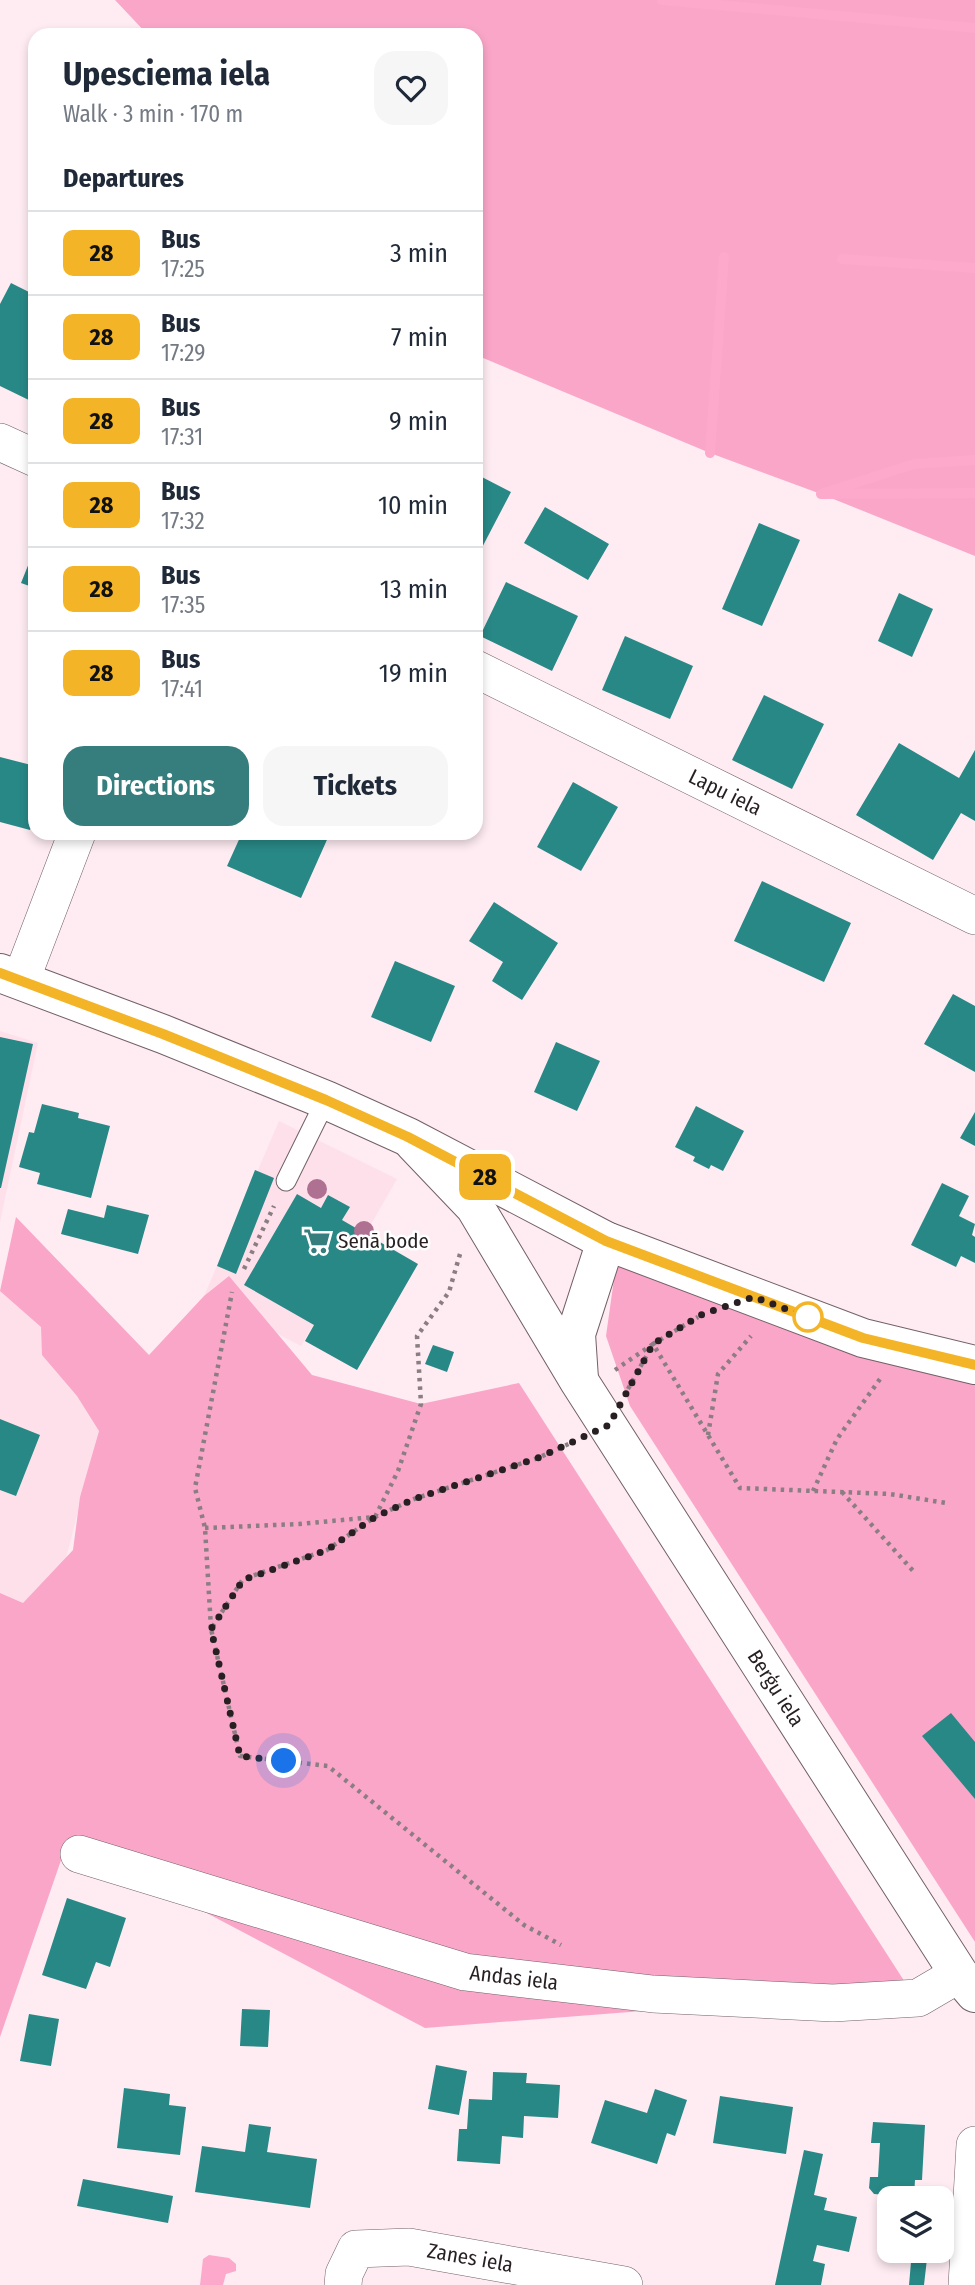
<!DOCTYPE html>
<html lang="en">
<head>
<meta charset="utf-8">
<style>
  :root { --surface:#fff; --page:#f6f6f7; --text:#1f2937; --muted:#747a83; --line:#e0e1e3; --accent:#367e7d }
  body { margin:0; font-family:"Fira Sans Condensed",sans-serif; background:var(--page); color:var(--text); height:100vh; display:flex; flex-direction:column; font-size:26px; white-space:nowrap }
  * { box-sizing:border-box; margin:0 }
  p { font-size:23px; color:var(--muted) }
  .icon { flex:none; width:38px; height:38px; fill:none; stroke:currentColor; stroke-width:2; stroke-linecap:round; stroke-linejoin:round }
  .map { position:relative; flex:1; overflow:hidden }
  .drawer { position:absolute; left:28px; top:28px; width:455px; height:812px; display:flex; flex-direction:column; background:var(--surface); border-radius:21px; box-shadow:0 4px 10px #0003 }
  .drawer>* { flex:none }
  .badge { padding:0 14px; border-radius:10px; font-size:24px; line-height:46px }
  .fabs { position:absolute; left:877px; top:2186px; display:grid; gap:14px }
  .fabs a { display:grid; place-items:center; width:77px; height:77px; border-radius:14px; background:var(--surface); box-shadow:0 4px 10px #0003; font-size:35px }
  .you { position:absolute; width:35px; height:35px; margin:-18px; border:5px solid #fff; border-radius:50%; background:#1a73e8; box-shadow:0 0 0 10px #1a73e833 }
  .map>.badge { position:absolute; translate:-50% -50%; box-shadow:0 0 0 4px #fff }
  h2 { padding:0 35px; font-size:26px; line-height:63px }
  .round { display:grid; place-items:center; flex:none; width:74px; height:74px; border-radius:21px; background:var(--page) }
  .overview { display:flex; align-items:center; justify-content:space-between; height:119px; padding:0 35px }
  h1 { font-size:33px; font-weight:700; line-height:52px }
  .button { display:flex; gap:14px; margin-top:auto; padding:14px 35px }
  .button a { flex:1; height:80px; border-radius:21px; background:var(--accent); color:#fff; font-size:28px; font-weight:700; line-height:80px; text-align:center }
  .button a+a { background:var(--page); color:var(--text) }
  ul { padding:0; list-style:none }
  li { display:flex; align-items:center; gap:21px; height:84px; padding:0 35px; border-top:2px solid var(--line) }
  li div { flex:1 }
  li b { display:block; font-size:26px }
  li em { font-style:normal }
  li .badge { min-width:77px; font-weight:700; text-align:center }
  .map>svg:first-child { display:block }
</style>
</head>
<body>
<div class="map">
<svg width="975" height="2285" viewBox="0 0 975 2285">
  <rect width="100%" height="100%" fill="#feecf2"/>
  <!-- built -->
  <path fill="#fee0eb" d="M 0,1031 L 38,1043 L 0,1222 Z
    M 279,1121 L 397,1179 L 301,1346 L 204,1296 Z
    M 0,1290 L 119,1352 L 3,1804 L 0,1803 Z"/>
  <!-- forest -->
  <path fill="#faa6c8" d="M 115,0 L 975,0 L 975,556 L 821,494 L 710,453 L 476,355 L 476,35 L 148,35 Z
    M 16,1217 L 149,1355 L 204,1296 L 229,1276 L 312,1375 L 421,1404 L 519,1383 L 910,1990 L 425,2028 L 68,1840 L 0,2037 L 0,1593 L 23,1603 L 73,1550 L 80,1497 L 99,1431 L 77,1396 L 42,1355 L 41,1327 L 0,1291 Z
    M 617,1258 L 975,1378 L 975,1942 L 630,1406 L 606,1336 Z"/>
  <!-- water -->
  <path fill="#fda9cc" d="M 209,2255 L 229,2258 L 236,2264 L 236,2271 L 226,2274 L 223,2285 L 200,2285 L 203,2259 Z"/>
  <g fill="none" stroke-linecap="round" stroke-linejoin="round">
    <!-- stream -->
    <path stroke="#fda9cc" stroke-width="10" d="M 662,0 L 975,28
      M 842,259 L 975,268
      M 710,453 L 724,257
      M 975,460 L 914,464 L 821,494 L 975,493"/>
  </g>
  <!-- building -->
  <path fill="#288886" d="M 11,283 L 35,295 L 35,320 L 30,329 L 35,332 L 35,403 L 0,386 L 0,304 Z
    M 476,474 L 511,492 L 476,559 Z
    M 545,507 L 609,544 L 588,580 L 524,543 Z
    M 759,523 L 800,540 L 762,626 L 722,609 Z
    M 35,548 L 35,588 L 21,583 Z
    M 506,582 L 578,616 L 552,671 L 480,636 Z
    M 899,593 L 933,609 L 912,657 L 878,641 Z
    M 625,636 L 693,666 L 670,719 L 602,690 Z
    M 764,695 L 824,724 L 792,789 L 732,760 Z
    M 899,743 L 959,778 L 975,750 L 975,821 L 961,813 L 933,860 L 856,815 Z
    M 0,757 L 35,766 L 35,814 L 30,830 L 0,822 Z
    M 573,782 L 618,807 L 581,871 L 537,847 Z
    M 242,833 L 330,833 L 301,898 L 227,866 Z
    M 762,881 L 851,923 L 824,982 L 734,941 Z
    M 494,902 L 558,943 L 522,1000 L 492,981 L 503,962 L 469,941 Z
    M 395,961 L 455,986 L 431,1042 L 371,1017 Z
    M 953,994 L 975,1006 L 975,1072 L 924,1044 Z
    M 0,1037 L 33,1044 L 1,1188 L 0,1188 Z
    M 556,1042 L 600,1061 L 577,1111 L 534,1092 Z
    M 42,1104 L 79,1113 L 78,1118 L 110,1126 L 91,1198 L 37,1184 L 40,1173 L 19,1167 L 29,1132 L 34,1133 Z
    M 696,1106 L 744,1131 L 723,1171 L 711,1165 L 709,1169 L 693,1161 L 695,1157 L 675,1147 Z
    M 975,1112 L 975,1146 L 960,1138 Z
    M 255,1170 L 274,1178 L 236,1274 L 217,1266 Z
    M 942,1183 L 969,1196 L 959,1216 L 975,1224 L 972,1235 L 975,1237 L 975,1263 L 961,1256 L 956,1267 L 911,1245 Z
    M 297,1194 L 321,1208 L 328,1195 L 350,1207 L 342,1220 L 418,1264 L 357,1370 L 305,1341 L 314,1325 L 244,1285 Z
    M 107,1205 L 149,1215 L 138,1254 L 61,1234 L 68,1209 L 104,1218 Z
    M 433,1345 L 454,1352 L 447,1372 L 425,1364 Z
    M 0,1419 L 40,1435 L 16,1496 L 0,1490 Z
    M 951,1713 L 975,1742 L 975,1799 L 922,1736 Z
    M 67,1898 L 126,1918 L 110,1967 L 96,1962 L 86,1989 L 42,1975 Z
    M 242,2009 L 270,2010 L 268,2047 L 240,2046 Z
    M 29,2014 L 59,2019 L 51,2066 L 20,2061 Z
    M 436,2065 L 467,2071 L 459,2115 L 428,2109 Z
    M 493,2072 L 527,2073 L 526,2083 L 560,2085 L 558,2118 L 524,2116 L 523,2138 L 502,2136 L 500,2164 L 457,2161 L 459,2129 L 467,2129 L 469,2099 L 492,2100 Z
    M 124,2088 L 170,2094 L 169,2105 L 186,2107 L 180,2155 L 117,2148 Z
    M 655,2089 L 687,2100 L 675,2136 L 667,2133 L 657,2164 L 591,2143 L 605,2100 L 647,2113 Z
    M 720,2096 L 793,2107 L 786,2154 L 713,2143 Z
    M 873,2122 L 925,2125 L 922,2180 L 915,2180 L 914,2197 L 874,2194 L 869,2188 L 870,2177 L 878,2177 L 880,2143 L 871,2143 Z
    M 249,2124 L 271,2127 L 267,2152 L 317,2159 L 310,2208 L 195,2192 L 202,2146 L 245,2152 Z
    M 804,2150 L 823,2154 L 814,2195 L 827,2198 L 824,2210 L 857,2217 L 849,2252 L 817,2245 L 813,2261 L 825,2264 L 821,2285 L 775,2285 Z
    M 83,2179 L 173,2196 L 168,2223 L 77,2206 Z
    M 904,2250 L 928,2250 L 924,2285 L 909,2285 L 911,2262 L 903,2261 Z"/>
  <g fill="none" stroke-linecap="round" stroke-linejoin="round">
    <defs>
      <path id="service" d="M 286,1181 L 326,1100"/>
      <g id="minor">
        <path d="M 0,442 L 35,458"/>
        <path id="s1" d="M 476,669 L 975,916"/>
        <path d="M 21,980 L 77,833"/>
        <path id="s2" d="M 79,1854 L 465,1972 L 653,1994 L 833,2003 L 918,1998 L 959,1974"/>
        <path id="s3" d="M 343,2285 L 344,2274 L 356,2249 L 409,2247 L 624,2285"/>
        <path d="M 967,2285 L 975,2145"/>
      </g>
      <g id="tertiary">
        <path id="s4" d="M 414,1143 L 475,1207 L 579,1381 L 959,1974 L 975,1993"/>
        <path d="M 579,1379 L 576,1334 L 606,1241"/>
      </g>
      <path id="secondary" d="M 0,973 L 163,1034 L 326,1100 L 408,1137 L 606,1241 L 863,1338 L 975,1365"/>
    </defs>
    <!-- service casing -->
    <use href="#service" stroke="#736067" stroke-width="21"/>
    <!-- minor casing -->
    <use href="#minor" stroke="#736067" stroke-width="38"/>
    <!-- tertiary casing -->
    <use href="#tertiary" stroke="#736067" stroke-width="40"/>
    <!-- secondary casing -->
    <use href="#secondary" stroke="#736067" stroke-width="40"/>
    <!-- path -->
    <path stroke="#8a7e82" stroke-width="4.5" stroke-dasharray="3.5 5" stroke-linecap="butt" d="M 460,1254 L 449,1292 L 417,1336 L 421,1404 L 398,1471 L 375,1517 L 327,1550 L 243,1579 L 211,1629 L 240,1756 L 328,1766 L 524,1925 L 561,1945
      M 244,1269 L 274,1206
      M 615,1370 L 653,1344 L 740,1488 L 890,1494 L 946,1503
      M 628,1389 L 653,1344 L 698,1317
      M 708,1435 L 718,1374 L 751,1336
      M 813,1491 L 837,1439 L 880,1379
      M 842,1492 L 915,1573
      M 205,1528 L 299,1524 L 375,1517 L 414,1499 L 538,1458 L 575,1441
      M 211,1628 L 205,1528 L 195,1488 L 232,1292"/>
    <!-- service -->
    <use href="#service" stroke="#fff" stroke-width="19"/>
    <!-- minor -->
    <use href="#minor" stroke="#fff" stroke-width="37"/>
    <!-- tertiary -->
    <use href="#tertiary" stroke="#fff" stroke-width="38"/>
    <!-- secondary -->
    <use href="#secondary" stroke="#fff" stroke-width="38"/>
  </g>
  <!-- trees -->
  <g fill="#af7191">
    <circle cx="317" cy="1189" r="10"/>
    <circle cx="364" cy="1231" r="10"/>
  </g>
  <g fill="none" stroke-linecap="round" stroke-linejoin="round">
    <defs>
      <path id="line" d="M 0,973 L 163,1034 L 326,1100 L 408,1137 L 606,1241 L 863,1338 L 975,1365"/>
    </defs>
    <!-- line casing -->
    <use href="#line" stroke="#fff" stroke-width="16"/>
    <!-- line -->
    <use href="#line" stroke="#f4b427" stroke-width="10"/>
    <!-- walk -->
    <path stroke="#271f22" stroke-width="7" stroke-dasharray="0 12.6" d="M 284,1761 L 240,1756 L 211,1629 L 243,1580 L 327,1550 L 375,1517 L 414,1499 L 538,1458 L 609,1425 L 653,1344 L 703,1314 L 754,1297 L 815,1320 L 808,1317"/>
  </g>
  <!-- icons -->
  <defs>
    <symbol id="supermarket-bare" viewBox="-9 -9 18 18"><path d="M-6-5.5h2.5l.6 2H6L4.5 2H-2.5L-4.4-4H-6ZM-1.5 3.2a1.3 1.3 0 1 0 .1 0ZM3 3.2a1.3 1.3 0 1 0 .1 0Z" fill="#367e7d" stroke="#fff" stroke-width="2.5" paint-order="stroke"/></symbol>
  </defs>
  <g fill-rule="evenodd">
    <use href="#supermarket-bare" x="298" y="1222" width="38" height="38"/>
  </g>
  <!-- markers -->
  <circle fill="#fff" stroke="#f4b427" stroke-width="3.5" cx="808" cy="1317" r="14"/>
  <g text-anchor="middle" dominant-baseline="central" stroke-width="5" stroke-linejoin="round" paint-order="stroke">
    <!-- street labels -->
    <g font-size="21" fill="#271f22" stroke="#fff">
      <text stroke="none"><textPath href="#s1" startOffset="278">Lapu iela</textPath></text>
      <text stroke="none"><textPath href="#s4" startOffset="656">Berģu iela</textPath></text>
      <text stroke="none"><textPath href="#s2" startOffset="453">Andas iela</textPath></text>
      <text stroke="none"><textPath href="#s3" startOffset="154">Zanes iela</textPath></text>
    </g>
    <!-- poi labels -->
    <g font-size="21" fill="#271f22" stroke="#fff" text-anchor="start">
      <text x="338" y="1241">Senā bode</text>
    </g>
  </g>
</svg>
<div class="fabs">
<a><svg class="icon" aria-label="layers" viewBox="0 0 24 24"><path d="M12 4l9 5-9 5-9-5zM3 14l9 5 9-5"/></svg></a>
</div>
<div class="you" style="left:284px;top:1761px"></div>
<b class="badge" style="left:485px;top:1177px;background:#f4b427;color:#111">28</b>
<section class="drawer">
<div class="overview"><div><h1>Upesciema iela</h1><p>Walk · 3 min · 170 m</p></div><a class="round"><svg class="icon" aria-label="heart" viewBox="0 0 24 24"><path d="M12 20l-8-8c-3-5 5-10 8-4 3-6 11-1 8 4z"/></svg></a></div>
<h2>Departures</h2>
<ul>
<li><span class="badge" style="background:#f4b427;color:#111">28</span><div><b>Bus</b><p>17:25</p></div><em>3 min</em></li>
<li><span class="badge" style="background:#f4b427;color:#111">28</span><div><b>Bus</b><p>17:29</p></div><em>7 min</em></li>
<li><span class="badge" style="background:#f4b427;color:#111">28</span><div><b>Bus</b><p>17:31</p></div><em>9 min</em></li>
<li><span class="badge" style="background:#f4b427;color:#111">28</span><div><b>Bus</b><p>17:32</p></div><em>10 min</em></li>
<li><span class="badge" style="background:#f4b427;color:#111">28</span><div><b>Bus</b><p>17:35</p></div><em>13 min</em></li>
<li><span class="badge" style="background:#f4b427;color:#111">28</span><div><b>Bus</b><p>17:41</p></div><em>19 min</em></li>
</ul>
<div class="button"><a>Directions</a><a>Tickets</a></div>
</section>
</div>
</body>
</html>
